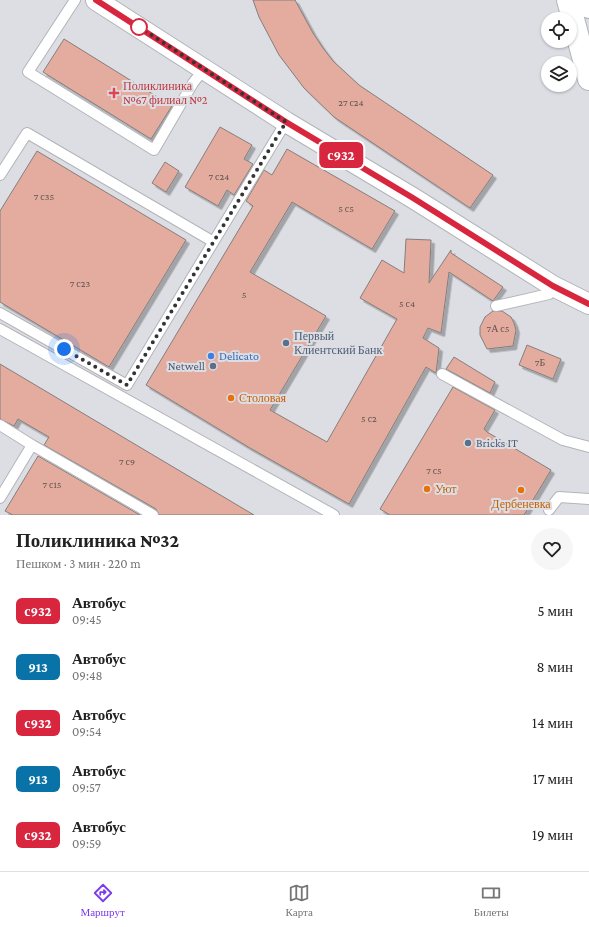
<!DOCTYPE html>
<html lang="ru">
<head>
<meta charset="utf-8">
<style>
  :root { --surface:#fff; --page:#f6f6f6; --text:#222; --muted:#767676; --line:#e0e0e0; --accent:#7c3aed }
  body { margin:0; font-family:"Crimson Pro",serif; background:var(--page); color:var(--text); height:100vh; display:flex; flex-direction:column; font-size:15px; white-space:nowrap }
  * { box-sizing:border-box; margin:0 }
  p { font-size:13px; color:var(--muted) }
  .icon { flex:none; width:22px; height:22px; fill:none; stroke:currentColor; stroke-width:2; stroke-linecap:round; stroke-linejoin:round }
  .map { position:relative; height:515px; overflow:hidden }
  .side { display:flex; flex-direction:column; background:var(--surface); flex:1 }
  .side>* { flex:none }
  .badge { padding:0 8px; border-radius:6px; font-size:14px; line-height:26px }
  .tools { position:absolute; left:541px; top:12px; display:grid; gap:8px }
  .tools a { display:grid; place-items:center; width:36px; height:36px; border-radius:50%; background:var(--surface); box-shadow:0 1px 3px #0004; font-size:20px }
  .you { position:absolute; width:20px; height:20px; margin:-10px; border:3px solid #fff; border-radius:50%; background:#1a73e8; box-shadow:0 0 0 6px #1a73e833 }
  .map>.badge { position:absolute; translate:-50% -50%; box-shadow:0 0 0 2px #fff }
  .round { display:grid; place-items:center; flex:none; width:42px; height:42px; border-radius:21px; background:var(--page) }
  .headline { display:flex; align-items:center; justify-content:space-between; height:68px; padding:0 16px }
  h1 { font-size:19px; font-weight:700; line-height:30px }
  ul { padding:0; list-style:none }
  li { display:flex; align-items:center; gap:12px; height:56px; padding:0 16px }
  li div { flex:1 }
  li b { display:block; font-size:15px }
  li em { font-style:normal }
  li .badge { min-width:44px; font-weight:700; text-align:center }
  .tabs { display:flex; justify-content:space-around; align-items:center; height:56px; border-top:1px solid var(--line); background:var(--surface); font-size:11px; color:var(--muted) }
  .tabs a { display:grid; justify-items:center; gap:2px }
  .tabs .current { color:var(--accent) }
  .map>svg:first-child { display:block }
</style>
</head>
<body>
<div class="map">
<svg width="589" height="515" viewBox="0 0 589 515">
  <defs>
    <filter id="shadow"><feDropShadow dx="3.5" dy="3.5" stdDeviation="0" flood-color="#0004"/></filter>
  </defs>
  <rect width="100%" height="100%" fill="#dddee4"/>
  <!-- building -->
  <path fill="#e3ac9e" stroke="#847e7d" filter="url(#shadow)" d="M 253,0 L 295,0 L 313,33 L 323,48 L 333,61 L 359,85 L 493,175 L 470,208 L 334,117 L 304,88 L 279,55 L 259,17 Z
    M 64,39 L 172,106 L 151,139 L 43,72 Z
    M 220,127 L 252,145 L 244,159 L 253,164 L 234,195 L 227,190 L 218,206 L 185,187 Z
    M 287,149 L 395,211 L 372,249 L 292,202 L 250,272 L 326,316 L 270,410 L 327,442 L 397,319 L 360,298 L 382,260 L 404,273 L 406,239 L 431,240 L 429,283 L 451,250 L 451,253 L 503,287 L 493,301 L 449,272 L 441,333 L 428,328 L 423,338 L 439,348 L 436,373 L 426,367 L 349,504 L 250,448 L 146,385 L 253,206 L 246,201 L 264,170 L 272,175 Z
    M 37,151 L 186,240 L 109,367 L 0,302 L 0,211 Z
    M 165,162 L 179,171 L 166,192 L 152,183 Z
    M 493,311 L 502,311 L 511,317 L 514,323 L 516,330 L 513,346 L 487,349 L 480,335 L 480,327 L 485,317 Z
    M 527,345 L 561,359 L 553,379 L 519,365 Z
    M 454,357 L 495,382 L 490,393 L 446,369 Z
    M 0,364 L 254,515 L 159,515 L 156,509 L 44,445 L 49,437 L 18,419 L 14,426 L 0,419 Z
    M 453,387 L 495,410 L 484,429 L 487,432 L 551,470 L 524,515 L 390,515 L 380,509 Z
    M 38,456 L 140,515 L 13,515 L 5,511 Z"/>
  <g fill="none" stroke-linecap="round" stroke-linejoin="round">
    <defs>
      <path id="lane" d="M 75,0 L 28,72 L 154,150 L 193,83 L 204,69
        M 325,164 L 334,150
        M 0,175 L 27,133 L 212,241
        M 496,306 L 549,294 L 553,286
        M 0,313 L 127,385 L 286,122
        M 0,329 L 334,515
        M 442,374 L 563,440 L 589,447
        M 0,425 L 32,445 L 0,498
        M 32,445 L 153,515
        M 549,510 L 559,497 L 589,499"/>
      <path id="street" d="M 96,0 L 286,122 L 413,198 L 553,286 L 589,304"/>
      <path id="secondary" d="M 568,0 L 589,79
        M 587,0 L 589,7"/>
    </defs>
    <!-- lane casing -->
    <use href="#lane" stroke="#b3b4b9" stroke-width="12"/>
    <!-- street casing -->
    <use href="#street" stroke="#b3b4b9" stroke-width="22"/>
    <!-- secondary casing -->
    <use href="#secondary" stroke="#b3b4b9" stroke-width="24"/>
    <!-- lane -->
    <use href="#lane" stroke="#fff" stroke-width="10"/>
    <!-- street -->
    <use href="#street" stroke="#fff" stroke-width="20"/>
    <!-- secondary -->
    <use href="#secondary" stroke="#fff" stroke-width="22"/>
  </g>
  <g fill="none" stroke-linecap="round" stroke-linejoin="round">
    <defs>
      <path id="line" d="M 96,0 L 286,122 L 413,198 L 553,286 L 589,304"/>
    </defs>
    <!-- line casing -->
    <use href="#line" stroke="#fff" stroke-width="9"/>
    <!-- line -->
    <use href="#line" stroke="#d7263d" stroke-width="6"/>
    <!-- walk -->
    <path stroke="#343436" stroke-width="4" stroke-dasharray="0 7.2" d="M 64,349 L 127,385 L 286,122 L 139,27"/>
  </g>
  <!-- markers -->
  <circle fill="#fff" stroke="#d7263d" stroke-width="2" cx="139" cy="27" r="8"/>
  <path fill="#e0444e" stroke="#dddee4" stroke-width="1.5" d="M112 87h4v4h4v4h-4v4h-4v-4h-4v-4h4z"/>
  <g fill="#5c6f8a" stroke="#dddee4" stroke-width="1.5">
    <circle cx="286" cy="343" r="4"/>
    <circle cx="213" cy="366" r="4"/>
    <circle cx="468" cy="443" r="4"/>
  </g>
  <circle fill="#3f7fe0" stroke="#dddee4" stroke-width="1.5" cx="211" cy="356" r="4"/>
  <g fill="#e8710a" stroke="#dddee4" stroke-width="1.5">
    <circle cx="231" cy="398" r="4"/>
    <circle cx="427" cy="489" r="4"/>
    <circle cx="521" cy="490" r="4"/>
  </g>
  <g text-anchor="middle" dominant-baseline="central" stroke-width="4" stroke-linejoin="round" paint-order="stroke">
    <!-- number labels -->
    <g font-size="10" fill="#605250">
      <text x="351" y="102">27 с24</text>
      <text x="219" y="176">7 с24</text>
      <text x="44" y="196">7 с35</text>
      <text x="346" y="208">5 с5</text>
      <text x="80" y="283">7 с23</text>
      <text x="244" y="294">5</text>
      <text x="407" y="303">5 с4</text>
      <text x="498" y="328">7А с5</text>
      <text x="540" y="362">7Б</text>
      <text x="369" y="418">5 с2</text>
      <text x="127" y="461">7 с9</text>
      <text x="434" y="470">7 с5</text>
      <text x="52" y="484">7 с15</text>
    </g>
    <!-- health labels -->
    <g font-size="12" fill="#be3a42" stroke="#dddee4" text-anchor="start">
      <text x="123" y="86">Поликлиника<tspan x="123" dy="14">№67 филиал №2</tspan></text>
    </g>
    <!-- service labels -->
    <g font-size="12" fill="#4e5e75" stroke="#dddee4" text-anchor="start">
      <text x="294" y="336">Первый<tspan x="294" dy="14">Клиентский Банк</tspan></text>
      <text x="205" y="366" text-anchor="end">Netwell</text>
      <text x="476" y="443">Bricks IT</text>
    </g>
    <!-- shop labels -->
    <g font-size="12" fill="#366cbe" stroke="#dddee4" text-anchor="start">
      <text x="219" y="356">Delicato</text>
    </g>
    <!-- food labels -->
    <g font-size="12" fill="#c56008" stroke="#dddee4" text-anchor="start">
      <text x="239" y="398">Столовая</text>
      <text x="435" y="489">Уют</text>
      <text x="521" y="504" text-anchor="middle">Дербеневка</text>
    </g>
  </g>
</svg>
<div class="tools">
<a><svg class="icon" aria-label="locate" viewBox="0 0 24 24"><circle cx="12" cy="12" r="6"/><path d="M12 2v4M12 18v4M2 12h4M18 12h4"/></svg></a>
<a><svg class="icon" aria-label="layers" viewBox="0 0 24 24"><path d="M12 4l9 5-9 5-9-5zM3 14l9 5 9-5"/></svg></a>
</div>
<div class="you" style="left:64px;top:349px"></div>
<b class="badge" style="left:341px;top:155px;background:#d7263d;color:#fff">с932</b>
</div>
<section class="side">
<div class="headline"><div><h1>Поликлиника №32</h1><p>Пешком · 3 мин · 220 m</p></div><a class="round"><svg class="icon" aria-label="heart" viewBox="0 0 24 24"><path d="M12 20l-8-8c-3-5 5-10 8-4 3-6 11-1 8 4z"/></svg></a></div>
<ul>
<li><span class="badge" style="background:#d7263d;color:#fff">с932</span><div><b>Автобус</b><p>09:45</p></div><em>5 мин</em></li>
<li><span class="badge" style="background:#0973a7;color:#fff">913</span><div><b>Автобус</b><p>09:48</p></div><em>8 мин</em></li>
<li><span class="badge" style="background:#d7263d;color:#fff">с932</span><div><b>Автобус</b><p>09:54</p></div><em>14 мин</em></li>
<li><span class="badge" style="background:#0973a7;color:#fff">913</span><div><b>Автобус</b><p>09:57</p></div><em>17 мин</em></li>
<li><span class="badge" style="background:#d7263d;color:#fff">с932</span><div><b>Автобус</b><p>09:59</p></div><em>19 мин</em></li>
</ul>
</section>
<nav class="tabs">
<a class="current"><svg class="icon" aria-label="directions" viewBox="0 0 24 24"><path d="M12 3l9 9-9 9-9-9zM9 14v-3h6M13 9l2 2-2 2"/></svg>Маршрут</a>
<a><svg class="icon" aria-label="map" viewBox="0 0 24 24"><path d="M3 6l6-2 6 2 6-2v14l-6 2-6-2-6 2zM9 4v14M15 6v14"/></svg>Карта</a>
<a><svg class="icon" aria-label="tickets" viewBox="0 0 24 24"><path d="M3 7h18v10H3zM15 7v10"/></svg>Билеты</a>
</nav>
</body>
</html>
